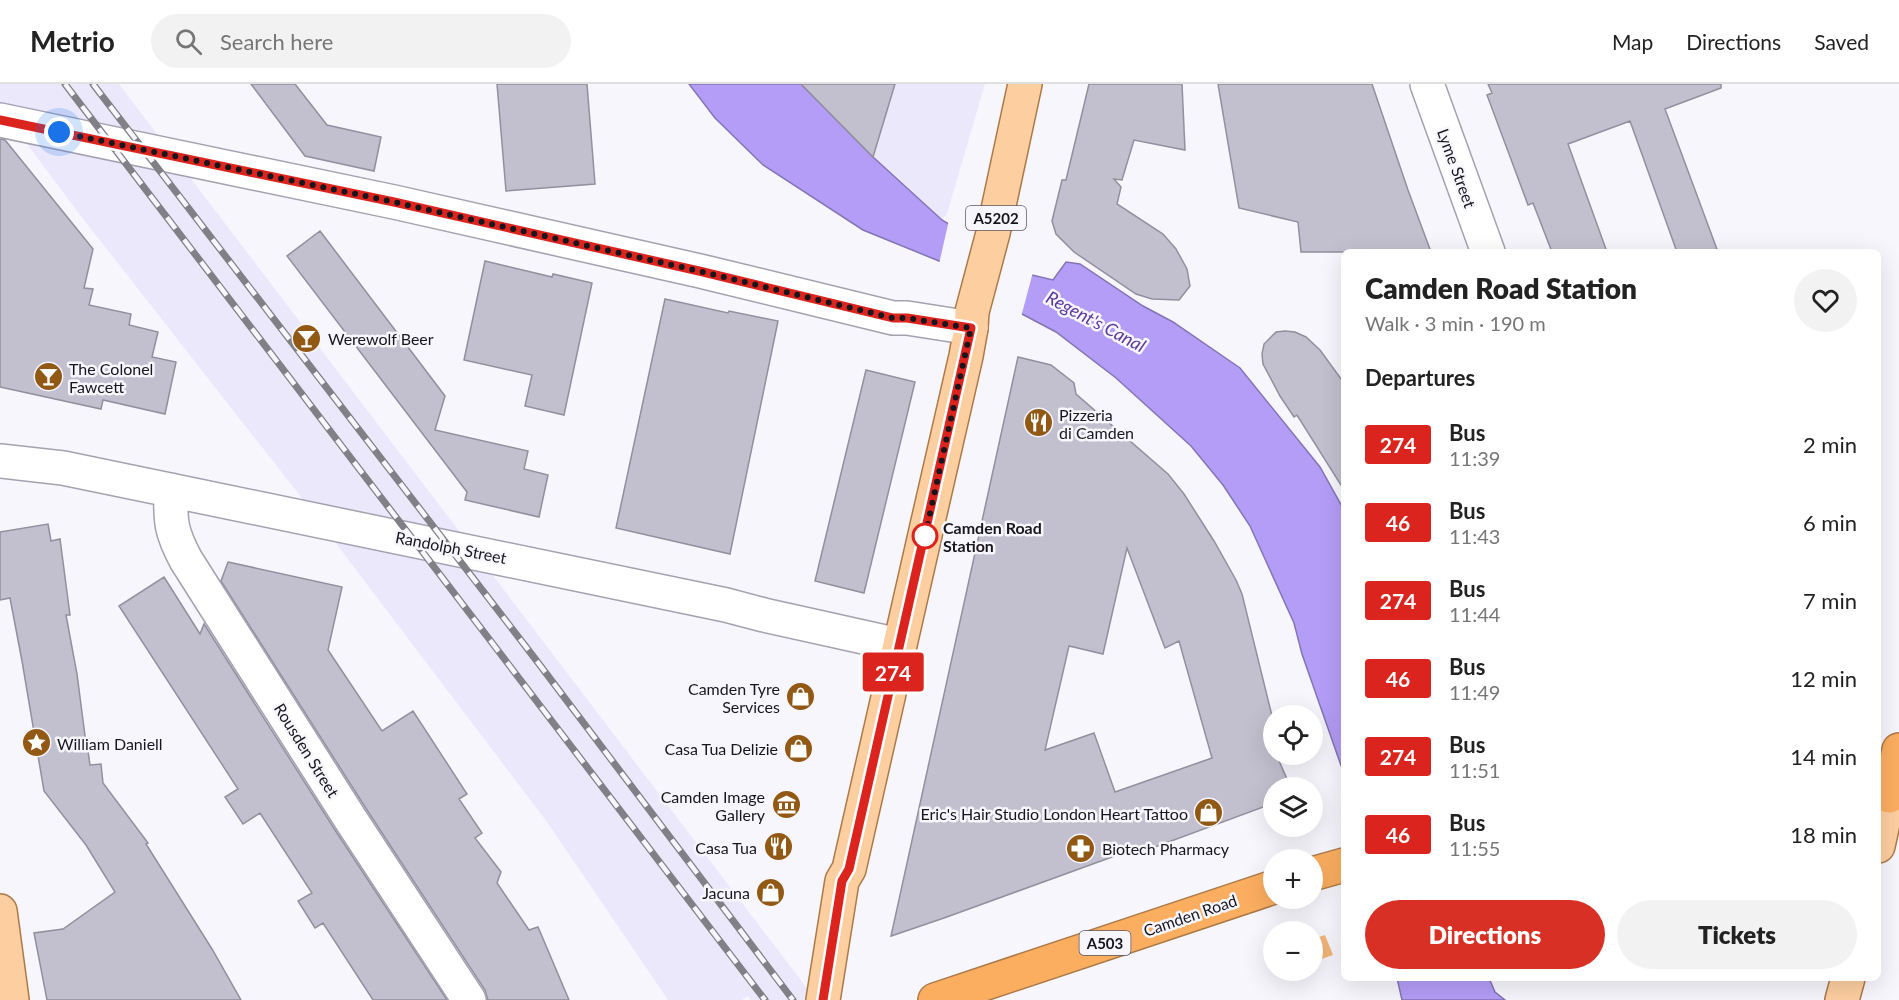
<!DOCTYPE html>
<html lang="en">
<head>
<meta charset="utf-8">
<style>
  :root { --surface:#fff; --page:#f2f2f2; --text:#222; --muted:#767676; --line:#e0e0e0; --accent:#d93025 }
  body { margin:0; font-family:Lato,sans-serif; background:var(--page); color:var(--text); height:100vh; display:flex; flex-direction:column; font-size:22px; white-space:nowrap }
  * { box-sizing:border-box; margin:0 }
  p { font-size:20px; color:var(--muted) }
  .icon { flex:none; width:33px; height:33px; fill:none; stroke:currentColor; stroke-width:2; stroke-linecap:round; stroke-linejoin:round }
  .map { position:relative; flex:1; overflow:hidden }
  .side { position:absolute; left:1341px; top:165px; width:540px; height:732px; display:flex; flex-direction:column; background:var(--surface); border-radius:9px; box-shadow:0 6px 24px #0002 }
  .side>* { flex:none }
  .badge { padding:0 12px; border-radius:4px; font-size:21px; line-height:39px }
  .buttons { position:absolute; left:1263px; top:621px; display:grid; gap:12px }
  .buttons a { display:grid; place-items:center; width:60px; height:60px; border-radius:50%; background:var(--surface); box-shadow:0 6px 24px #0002; font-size:30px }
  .you { position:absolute; width:30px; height:30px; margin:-15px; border:4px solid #fff; border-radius:50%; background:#1a73e8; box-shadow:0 0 0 9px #1a73e833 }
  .map>.badge { position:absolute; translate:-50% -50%; box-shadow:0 0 0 3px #fff }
  h2 { padding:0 24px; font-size:22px; line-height:54px }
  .round { display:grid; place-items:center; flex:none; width:63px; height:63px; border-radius:32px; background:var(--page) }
  .headline { display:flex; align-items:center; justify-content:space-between; height:102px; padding:0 24px }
  h1 { font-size:28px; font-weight:800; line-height:45px }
  .button { display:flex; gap:12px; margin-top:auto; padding:12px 24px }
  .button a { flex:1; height:69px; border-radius:36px; background:var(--accent); color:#fff; font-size:24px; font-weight:800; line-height:69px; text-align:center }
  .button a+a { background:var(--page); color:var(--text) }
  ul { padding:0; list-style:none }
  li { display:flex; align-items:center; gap:18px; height:78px; padding:0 24px }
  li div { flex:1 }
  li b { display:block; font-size:22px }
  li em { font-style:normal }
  li .badge { min-width:66px; font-weight:700; text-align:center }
  header { display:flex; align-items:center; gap:36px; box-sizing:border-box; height:84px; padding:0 30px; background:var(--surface); border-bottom:2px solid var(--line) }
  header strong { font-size:28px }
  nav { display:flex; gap:33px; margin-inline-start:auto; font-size:21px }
  .search { width:420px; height:54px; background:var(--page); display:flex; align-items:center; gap:15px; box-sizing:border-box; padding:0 21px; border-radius:33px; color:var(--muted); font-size:22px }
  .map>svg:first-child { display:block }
</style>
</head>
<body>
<header>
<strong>Metrio</strong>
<div class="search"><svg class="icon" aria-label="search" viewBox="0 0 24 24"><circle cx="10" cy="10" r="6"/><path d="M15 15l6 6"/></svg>Search here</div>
<nav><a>Map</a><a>Directions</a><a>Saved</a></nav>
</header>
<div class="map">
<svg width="1899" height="916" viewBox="0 0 1899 916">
  <rect width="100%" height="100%" fill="#f7f6fd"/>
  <!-- built -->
  <path fill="#ece8fc" d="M 0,0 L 119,0 L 816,916 L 751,916 L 748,912 L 742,916 L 668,916 L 547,738 L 297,408 L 77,127 L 0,24 Z
    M 801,0 L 985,0 L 947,130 L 942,136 L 873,73 Z"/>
  <!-- green -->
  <path fill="#f5b77a" d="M 1325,851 L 1333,871 L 1313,878 L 1313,855 Z"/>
  <!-- water -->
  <path fill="#b39df7" stroke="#8474b5" stroke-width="1.5" d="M 689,0 L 801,0 L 873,73 L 942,136 L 1032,191 L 1053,196 L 1066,178 L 1080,180 L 1143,222 L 1173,238 L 1240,284 L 1320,383 L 1344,426 L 1344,690 L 1302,570 L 1294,539 L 1250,442 L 1223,401 L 1191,362 L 1116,294 L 1056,248 L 1022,230 L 939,177 L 863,146 L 763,81 L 715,34 Z
    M 1397,894 L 1489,894 L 1495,908 L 1505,916 L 1402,916 Z"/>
  <!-- pier -->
  <path fill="#f7f6fd" d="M 949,136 L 1033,188 L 1021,233 L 939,180 Z"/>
  <!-- building -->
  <path fill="#c2bfcf" stroke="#928f9e" stroke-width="1.5" fill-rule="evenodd" d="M 251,0 L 295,0 L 327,41 L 381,53 L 374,87 L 305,72 Z
    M 497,0 L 587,0 L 595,100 L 506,107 Z
    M 801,0 L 895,0 L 873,73 Z
    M 1089,0 L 1182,0 L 1185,66 L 1134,56 L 1122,96 L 1114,95 L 1121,103 L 1117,120 L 1163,150 L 1176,165 L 1187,185 L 1190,202 L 1179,216 L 1152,215 L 1136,210 L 1074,168 L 1056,150 L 1052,137 L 1062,96 L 1066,96 Z
    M 1218,0 L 1372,0 L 1408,106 L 1431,168 L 1301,168 L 1298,138 L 1239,124 Z
    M 1488,0 L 1721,0 L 1721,4 L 1665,25 L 1718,168 L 1677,168 L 1630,37 L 1568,60 L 1607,168 L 1552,168 L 1533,119 L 1528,121 L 1487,11 L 1492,9 Z
    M 0,55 L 5,56 L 93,165 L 84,204 L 93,205 L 89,221 L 131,230 L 129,241 L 158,248 L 152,273 L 176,278 L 165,330 L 103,316 L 101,325 L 0,303 Z
    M 320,147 L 445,312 L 435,346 L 528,367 L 524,385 L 548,391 L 539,433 L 465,416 L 467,408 L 287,172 Z
    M 485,177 L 552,193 L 553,190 L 592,199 L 564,331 L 525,322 L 532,291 L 464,276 Z
    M 665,215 L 728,229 L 729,227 L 778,237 L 730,470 L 616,444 Z
    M 1285,247 L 1295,248 L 1306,253 L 1320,266 L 1344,299 L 1344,406 L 1297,331 L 1294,333 L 1280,312 L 1263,280 L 1262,270 L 1264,260 L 1276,248 Z
    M 1018,273 L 1051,281 L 1074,299 L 1076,310 L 1168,390 L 1184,410 L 1214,457 L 1236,496 L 1242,510 L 1274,640 L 1274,670 L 1276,670 L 1291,704 L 1274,704 L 1274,719 L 1136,770 L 1134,765 L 944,834 L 891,852 ZM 1127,464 L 1165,564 L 1179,557 L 1212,674 L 1115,708 L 1094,649 L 1045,666 L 1069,562 L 1103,570 Z
    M 866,286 L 915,298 L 864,509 L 815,497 Z
    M 48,440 L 51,457 L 60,455 L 70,531 L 66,531 L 77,590 L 87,667 L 88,667 L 90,681 L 101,680 L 103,699 L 148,759 L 146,760 L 212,865 L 241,916 L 47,916 L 34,849 L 63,845 L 115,808 L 86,761 L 44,707 L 22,577 L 10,514 L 0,516 L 0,448 Z
    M 228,478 L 342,503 L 328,566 L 382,647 L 413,627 L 467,710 L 459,715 L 482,749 L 475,754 L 501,788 L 497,799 L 529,846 L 538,843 L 569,916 L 488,916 L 485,906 L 367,726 L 221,497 Z
    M 164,493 L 200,550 L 204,540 L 335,746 L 447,916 L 373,916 L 323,839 L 315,844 L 298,817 L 312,809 L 260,729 L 243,740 L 225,713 L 238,705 L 119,522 Z"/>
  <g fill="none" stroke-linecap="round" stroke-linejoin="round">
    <defs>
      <path id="minor" d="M 1427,0 L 1488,168
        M 0,36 L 394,118 L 700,187 L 893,234 L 907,234 L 971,244
        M 0,377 L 63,384 L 726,521 L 764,531 L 899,561
        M 171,406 C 170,438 171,448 186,476 L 351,736 L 469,916"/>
      <path id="major" d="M 1878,762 L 1889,712
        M 0,827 L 12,916
        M 823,916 L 842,797 L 849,785 C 887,614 927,443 966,272 L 971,244 L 972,228 L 993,149 L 1025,0
        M 1842,916 L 1848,894"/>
      <path id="highway" d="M 1889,712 L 1899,666
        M 1312,790 L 1344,781
        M 935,916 L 1274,803"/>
    </defs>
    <!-- minor casing -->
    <use href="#minor" stroke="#a4a1b1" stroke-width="36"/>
    <!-- major casing -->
    <use href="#major" stroke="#ac7948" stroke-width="36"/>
    <!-- highway casing -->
    <use href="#highway" stroke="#ac7948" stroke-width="36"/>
    <!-- minor -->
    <use href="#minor" stroke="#fff" stroke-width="33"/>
    <!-- major -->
    <use href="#major" stroke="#fdcea0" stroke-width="33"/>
    <!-- highway -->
    <use href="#highway" stroke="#fbae60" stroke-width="33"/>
    <defs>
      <path id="rail" d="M 65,0 L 765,916
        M 93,0 L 533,572 L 793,916"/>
    </defs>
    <!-- rail casing -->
    <use href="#rail" stroke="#828087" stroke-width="7"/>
    <!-- rail -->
    <use href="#rail" stroke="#f7f6fd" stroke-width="4.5" stroke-dasharray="14" stroke-linecap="butt"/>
  </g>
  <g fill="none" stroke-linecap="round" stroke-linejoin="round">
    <defs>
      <path id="line" d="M 0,36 L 394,118 L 699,187 L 893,234 L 907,234 L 971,244 L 849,785 L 842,797 L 823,916"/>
    </defs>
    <!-- line casing -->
    <use href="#line" stroke="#fff" stroke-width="14"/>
    <!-- line -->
    <use href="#line" stroke="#dc241f" stroke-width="9"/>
    <!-- walk -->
    <path stroke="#18161c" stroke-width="6" stroke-dasharray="0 10.8" d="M 59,48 L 394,118 L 699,187 L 893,234 L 907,234 L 971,244 L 925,452"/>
  </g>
  <!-- icons -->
  <defs>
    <symbol id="bar-disc" viewBox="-11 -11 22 22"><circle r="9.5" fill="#925914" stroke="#f7f6fd"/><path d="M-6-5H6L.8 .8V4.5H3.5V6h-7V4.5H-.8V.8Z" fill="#fff"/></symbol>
    <symbol id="restaurant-disc" viewBox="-11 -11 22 22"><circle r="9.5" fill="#925914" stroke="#f7f6fd"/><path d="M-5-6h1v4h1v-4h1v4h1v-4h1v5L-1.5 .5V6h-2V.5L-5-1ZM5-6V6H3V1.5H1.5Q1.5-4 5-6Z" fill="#fff"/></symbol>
    <symbol id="shop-disc" viewBox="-11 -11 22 22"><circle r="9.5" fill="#925914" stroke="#f7f6fd"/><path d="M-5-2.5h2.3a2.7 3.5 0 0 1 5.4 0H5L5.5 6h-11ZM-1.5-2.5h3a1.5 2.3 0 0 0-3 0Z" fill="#fff"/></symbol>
    <symbol id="sight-disc" viewBox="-11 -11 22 22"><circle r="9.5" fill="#925914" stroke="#f7f6fd"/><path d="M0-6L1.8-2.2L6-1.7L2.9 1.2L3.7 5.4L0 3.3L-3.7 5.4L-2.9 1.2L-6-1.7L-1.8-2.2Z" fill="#fff"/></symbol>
    <symbol id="museum-disc" viewBox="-11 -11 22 22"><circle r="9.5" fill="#925914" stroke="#f7f6fd"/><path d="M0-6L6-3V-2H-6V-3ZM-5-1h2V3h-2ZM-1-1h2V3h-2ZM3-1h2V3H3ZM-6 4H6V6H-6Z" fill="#fff"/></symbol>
    <symbol id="pharmacy-disc" viewBox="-11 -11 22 22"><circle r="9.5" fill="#925914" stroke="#f7f6fd"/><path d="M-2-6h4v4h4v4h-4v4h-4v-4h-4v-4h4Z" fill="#fff"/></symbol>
  </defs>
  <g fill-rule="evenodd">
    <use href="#bar-disc" x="290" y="238" width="33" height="33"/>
    <use href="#bar-disc" x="32" y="276" width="33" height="33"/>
    <use href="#restaurant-disc" x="1022" y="322" width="33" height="33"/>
    <use href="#shop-disc" x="784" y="596" width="33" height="33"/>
    <use href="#sight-disc" x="20" y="642" width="33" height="33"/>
    <use href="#shop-disc" x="782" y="648" width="33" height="33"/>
    <use href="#museum-disc" x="770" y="704" width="33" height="33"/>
    <use href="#shop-disc" x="1192" y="712" width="33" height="33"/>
    <use href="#restaurant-disc" x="762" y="746" width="33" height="33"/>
    <use href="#pharmacy-disc" x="1064" y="748" width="33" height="33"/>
    <use href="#shop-disc" x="754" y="792" width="33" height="33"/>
  </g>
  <!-- markers -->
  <circle fill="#fff" stroke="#dc241f" stroke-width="3" cx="925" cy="452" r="12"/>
  <g text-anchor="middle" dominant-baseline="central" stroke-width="5" stroke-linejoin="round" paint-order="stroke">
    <!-- shield labels -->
    <g fill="#f7f6fd" stroke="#5b5960" stroke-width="1.5">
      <rect x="966" y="122" width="60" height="24" rx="4.5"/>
      <rect x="1079.5" y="847" width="51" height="24" rx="4.5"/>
    </g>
    <g font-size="15" font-weight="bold" fill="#18161c">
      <text x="996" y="134">A5202</text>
      <text x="1105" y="859">A503</text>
    </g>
    <!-- street labels -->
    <g font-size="16" fill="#18161c" stroke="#f7f6fd">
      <text transform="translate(1457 84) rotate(70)">Lyme Street</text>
      <text transform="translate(451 463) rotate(11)">Randolph Street</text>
      <text transform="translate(307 666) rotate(58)">Rousden Street</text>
      <text transform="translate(1190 831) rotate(-19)">Camden Road</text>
    </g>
    <!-- poi labels -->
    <g font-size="16" fill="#18161c" stroke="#f7f6fd" text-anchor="end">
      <text x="328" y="254" text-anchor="start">Werewolf Beer</text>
      <text x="69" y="284" text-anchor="start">The Colonel<tspan x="69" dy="18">Fawcett</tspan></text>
      <text x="1059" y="330" text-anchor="start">Pizzeria<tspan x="1059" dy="18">di Camden</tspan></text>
      <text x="780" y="604">Camden Tyre<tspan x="780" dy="18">Services</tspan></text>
      <text x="57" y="659" text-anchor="start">William Daniell</text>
      <text x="778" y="664">Casa Tua Delizie</text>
      <text x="765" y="712">Camden Image<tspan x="765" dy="18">Gallery</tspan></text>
      <text x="1188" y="729">Eric's Hair Studio London Heart Tattoo</text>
      <text x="757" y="763">Casa Tua</text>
      <text x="1102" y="764" text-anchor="start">Biotech Pharmacy</text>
      <text x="750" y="808">Jacuna</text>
    </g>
    <!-- stop labels -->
    <g font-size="16" font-weight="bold" fill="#18161c" stroke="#f7f6fd" text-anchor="start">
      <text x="943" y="443">Camden Road<tspan x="943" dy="18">Station</tspan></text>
    </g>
    <!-- water labels -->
    <g font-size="18" font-style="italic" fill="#5c38a0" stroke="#f7f6fd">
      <text transform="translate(1096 237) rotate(28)">Regent's Canal</text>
    </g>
  </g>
</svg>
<div class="buttons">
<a><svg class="icon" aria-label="locate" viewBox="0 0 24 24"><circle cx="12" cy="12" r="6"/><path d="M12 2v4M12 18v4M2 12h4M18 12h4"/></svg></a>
<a><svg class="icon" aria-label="layers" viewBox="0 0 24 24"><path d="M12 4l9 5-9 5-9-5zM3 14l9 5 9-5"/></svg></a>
<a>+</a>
<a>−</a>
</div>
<div class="you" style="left:59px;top:48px"></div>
<b class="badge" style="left:893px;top:588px;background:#dc241f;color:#fff">274</b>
<section class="side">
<div class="headline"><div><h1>Camden Road Station</h1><p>Walk · 3 min · 190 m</p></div><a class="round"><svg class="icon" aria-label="heart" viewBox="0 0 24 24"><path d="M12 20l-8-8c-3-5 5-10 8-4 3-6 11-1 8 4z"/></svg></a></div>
<h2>Departures</h2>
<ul>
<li><span class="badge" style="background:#dc241f;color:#fff">274</span><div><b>Bus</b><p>11:39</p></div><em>2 min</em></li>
<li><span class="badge" style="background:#dc241f;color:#fff">46</span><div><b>Bus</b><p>11:43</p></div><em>6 min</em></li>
<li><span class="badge" style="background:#dc241f;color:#fff">274</span><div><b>Bus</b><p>11:44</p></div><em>7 min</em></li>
<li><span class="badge" style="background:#dc241f;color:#fff">46</span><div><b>Bus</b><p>11:49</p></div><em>12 min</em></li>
<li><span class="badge" style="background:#dc241f;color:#fff">274</span><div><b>Bus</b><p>11:51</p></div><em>14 min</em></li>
<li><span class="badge" style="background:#dc241f;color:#fff">46</span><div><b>Bus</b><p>11:55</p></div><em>18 min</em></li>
</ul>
<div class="button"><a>Directions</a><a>Tickets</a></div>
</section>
</div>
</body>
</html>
